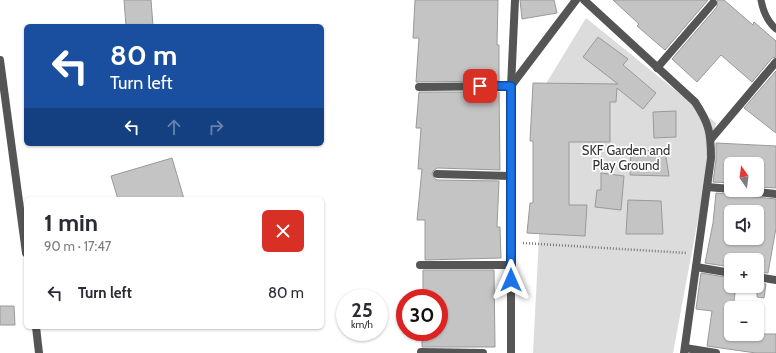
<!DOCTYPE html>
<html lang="en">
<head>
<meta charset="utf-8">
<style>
  body { margin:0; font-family:Cabin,sans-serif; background:#f2f2f3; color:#2b2b33; height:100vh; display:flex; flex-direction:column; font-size:15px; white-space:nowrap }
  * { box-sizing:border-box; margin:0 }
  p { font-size:13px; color:#7c7c81 }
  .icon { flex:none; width:22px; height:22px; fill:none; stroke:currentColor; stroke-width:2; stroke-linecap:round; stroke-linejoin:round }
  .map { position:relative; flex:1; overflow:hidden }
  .drawer { position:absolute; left:24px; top:197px; width:300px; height:132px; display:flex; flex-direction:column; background:#fff; border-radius:6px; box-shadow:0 1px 3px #0004 }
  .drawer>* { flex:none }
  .guide { position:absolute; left:24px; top:24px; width:300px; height:122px; border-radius:6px; box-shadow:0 1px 3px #0004; background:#1a4fa0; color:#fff; overflow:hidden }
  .needle { width:26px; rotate:346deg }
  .controls { position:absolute; left:724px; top:157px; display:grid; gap:8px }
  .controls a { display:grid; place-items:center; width:40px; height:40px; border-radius:6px; background:#fff; box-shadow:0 1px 3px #0004; font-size:20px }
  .speed { position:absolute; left:336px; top:289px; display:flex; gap:8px; font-size:20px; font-weight:700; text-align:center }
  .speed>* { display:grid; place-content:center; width:52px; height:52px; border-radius:50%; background:#fff; box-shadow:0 1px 3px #0004; line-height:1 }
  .speed small { font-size:10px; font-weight:400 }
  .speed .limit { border:6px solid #d22; background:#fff; color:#111 }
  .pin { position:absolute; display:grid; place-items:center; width:34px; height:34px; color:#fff; margin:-17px; border-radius:8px; box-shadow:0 2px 6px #0006 }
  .me { position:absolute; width:44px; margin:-22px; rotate:0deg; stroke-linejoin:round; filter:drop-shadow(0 0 3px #0008) }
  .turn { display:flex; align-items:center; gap:14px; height:84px; padding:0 20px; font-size:18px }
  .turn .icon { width:52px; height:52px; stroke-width:2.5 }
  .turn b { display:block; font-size:28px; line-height:34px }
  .lanes { display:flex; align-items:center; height:38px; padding:0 20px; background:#0003; justify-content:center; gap:20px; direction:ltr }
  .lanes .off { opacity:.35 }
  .round { display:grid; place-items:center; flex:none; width:42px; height:42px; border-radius:6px; background:#f2f2f3 }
  .head { display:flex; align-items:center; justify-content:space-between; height:68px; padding:0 20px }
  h1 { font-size:24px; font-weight:800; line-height:30px }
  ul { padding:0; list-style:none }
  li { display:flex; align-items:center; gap:12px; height:56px; padding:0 20px }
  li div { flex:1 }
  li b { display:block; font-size:15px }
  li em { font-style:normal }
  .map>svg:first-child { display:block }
  .green { fill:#dcdcdc }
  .building { fill:#c4c4c4; stroke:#999; fill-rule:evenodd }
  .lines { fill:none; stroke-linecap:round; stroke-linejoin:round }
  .path { stroke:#777; stroke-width:2.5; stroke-dasharray:1 2; stroke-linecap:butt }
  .service { stroke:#555; stroke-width:7 }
  .minor { stroke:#555; stroke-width:8 }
  .tertiary { stroke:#555; stroke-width:8 }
  .route-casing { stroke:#114b97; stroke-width:10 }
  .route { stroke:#1a73e8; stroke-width:7 }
  .labels { text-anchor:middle; stroke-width:3.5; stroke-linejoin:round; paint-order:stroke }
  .park-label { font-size:13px; fill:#333; stroke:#fff }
</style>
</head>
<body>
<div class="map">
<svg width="776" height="353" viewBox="0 0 776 353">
  <rect width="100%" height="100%" fill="#fff"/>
  <path class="green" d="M 586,18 L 716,123 L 673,353 L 533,353 L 547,82 Z"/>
  <g class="building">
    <path d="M 124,0 L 151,0 L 153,26 L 126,26 Z"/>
    <path d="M 415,0 L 498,0 L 497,45 L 499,45 L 499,81 L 416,82 L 419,38 L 413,38 Z"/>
    <path d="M 520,0 L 554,0 L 557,13 L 522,19 Z"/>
    <path d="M 613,0 L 708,0 L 665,50 L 637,26 L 639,24 Z"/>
    <path d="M 717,0 L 724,0 L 753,25 L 754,22 L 776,41 L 776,57 L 772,58 L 752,82 L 721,55 L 697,82 L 672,59 L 717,7 Z"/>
    <path d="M 598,37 L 628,59 L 623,65 L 656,93 L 643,109 L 617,88 L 616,102 L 610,102 L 610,142 L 569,142 L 569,205 L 587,205 L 585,236 L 527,233 L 530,203 L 533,203 L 533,141 L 530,141 L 533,83 L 618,84 L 583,57 Z"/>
    <path d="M 776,71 L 776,133 L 744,108 Z"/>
    <path d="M 419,92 L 499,92 L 500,170 L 437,168 L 433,171 L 432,174 L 434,178 L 437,180 L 499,181 L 497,227 L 500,227 L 501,258 L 425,260 L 425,220 L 417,220 L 422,169 L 418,169 L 421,128 L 416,128 Z"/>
    <path d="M 676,111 L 676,137 L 654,138 L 653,112 Z"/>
    <path d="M 716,143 L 776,146 L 776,188 L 757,187 L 757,164 L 731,164 L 731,183 L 713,182 L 716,159 Z"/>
    <path d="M 631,150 L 665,151 L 669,176 L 630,175 Z"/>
    <path d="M 172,158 L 184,199 L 118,199 L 111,176 Z"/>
    <path d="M 601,173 L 624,176 L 621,210 L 595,207 L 597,190 L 601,190 Z"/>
    <path d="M 716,193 L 776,199 L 776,228 L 768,273 L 757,272 L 757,260 L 731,260 L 731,267 L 705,263 L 713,223 ZM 731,212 L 757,212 L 757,238 L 731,238 Z"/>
    <path d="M 628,200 L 661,201 L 663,234 L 626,234 Z"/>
    <path d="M 423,270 L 494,270 L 495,347 L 422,347 L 422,332 L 439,332 L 439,298 L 423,298 Z"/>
    <path d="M 701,273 L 731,278 L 731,286 L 736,286 L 733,308 L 731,308 L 731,334 L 776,334 L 776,353 L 756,353 L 707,346 L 712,311 L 696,309 Z"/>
    <path d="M 757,283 L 766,284 L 764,298 L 757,297 Z"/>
    <path d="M 0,306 L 14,306 L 15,325 L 0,325 Z"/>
  </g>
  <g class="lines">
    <path class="path" d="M 523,243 L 687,253"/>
    <path class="service" d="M 761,0 C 763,11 767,21 776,29"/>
    <g class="minor">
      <path d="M 584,0 L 695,102 C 709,123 711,133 711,158 L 684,353"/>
      <path d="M 657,68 L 713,3"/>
      <path d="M 419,87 L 511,86 L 576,0"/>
      <path d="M 711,139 L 776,62"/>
      <path d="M 437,174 L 512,176"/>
      <path d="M 707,187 L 731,189"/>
      <path d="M 737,190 L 776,194"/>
      <path d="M 420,265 L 511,265"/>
      <path d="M 696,267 L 731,273"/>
      <path d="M 757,277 L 776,280"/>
      <path d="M 685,348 L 716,353"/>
      <path d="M 421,352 L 483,353"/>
      <path d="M 511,353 L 511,86 L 515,0"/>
    </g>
    <g class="tertiary">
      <path d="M 0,60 L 26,253"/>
      <path d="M 36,327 L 39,353"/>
    </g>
  </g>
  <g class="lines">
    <g class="route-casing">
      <path id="route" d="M 480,86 L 511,86 L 511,280"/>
    </g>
    <use href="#route" class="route"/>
  </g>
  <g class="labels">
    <g class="park-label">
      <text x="626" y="155">SKF Garden and<tspan x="626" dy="15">Play Ground</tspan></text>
    </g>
  </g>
</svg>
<div class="controls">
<a><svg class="needle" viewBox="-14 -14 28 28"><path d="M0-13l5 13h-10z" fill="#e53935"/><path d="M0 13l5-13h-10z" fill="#7c7c81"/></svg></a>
<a><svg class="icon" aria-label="sound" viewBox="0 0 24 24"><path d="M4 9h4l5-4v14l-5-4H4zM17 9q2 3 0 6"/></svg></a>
<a>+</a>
<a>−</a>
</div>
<div class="speed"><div>25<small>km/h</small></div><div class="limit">30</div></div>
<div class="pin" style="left:480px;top:86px;background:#d93025"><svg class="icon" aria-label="arrive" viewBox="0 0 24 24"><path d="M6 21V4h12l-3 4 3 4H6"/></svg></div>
<svg class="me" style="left:511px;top:280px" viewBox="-20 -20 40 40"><path d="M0-17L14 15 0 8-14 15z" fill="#1a73e8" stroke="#fff" stroke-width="4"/></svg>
<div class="guide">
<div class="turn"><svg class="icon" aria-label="left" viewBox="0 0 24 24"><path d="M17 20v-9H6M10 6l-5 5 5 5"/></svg><div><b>80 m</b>Turn left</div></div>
<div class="lanes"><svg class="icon" aria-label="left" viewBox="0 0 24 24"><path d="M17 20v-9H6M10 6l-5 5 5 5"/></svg><svg class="icon off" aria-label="ahead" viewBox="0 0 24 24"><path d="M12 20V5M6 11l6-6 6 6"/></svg><svg class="icon off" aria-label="right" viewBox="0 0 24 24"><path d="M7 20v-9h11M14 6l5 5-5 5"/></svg></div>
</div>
<section class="drawer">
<div class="head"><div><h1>1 min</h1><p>90 m · 17:47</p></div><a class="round" style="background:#d93025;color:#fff"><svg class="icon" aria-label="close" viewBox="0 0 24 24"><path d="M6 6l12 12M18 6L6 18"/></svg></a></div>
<ul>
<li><svg class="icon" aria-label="left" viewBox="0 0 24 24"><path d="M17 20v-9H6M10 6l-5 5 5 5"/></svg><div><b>Turn left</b></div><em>80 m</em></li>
</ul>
</section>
</div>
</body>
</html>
